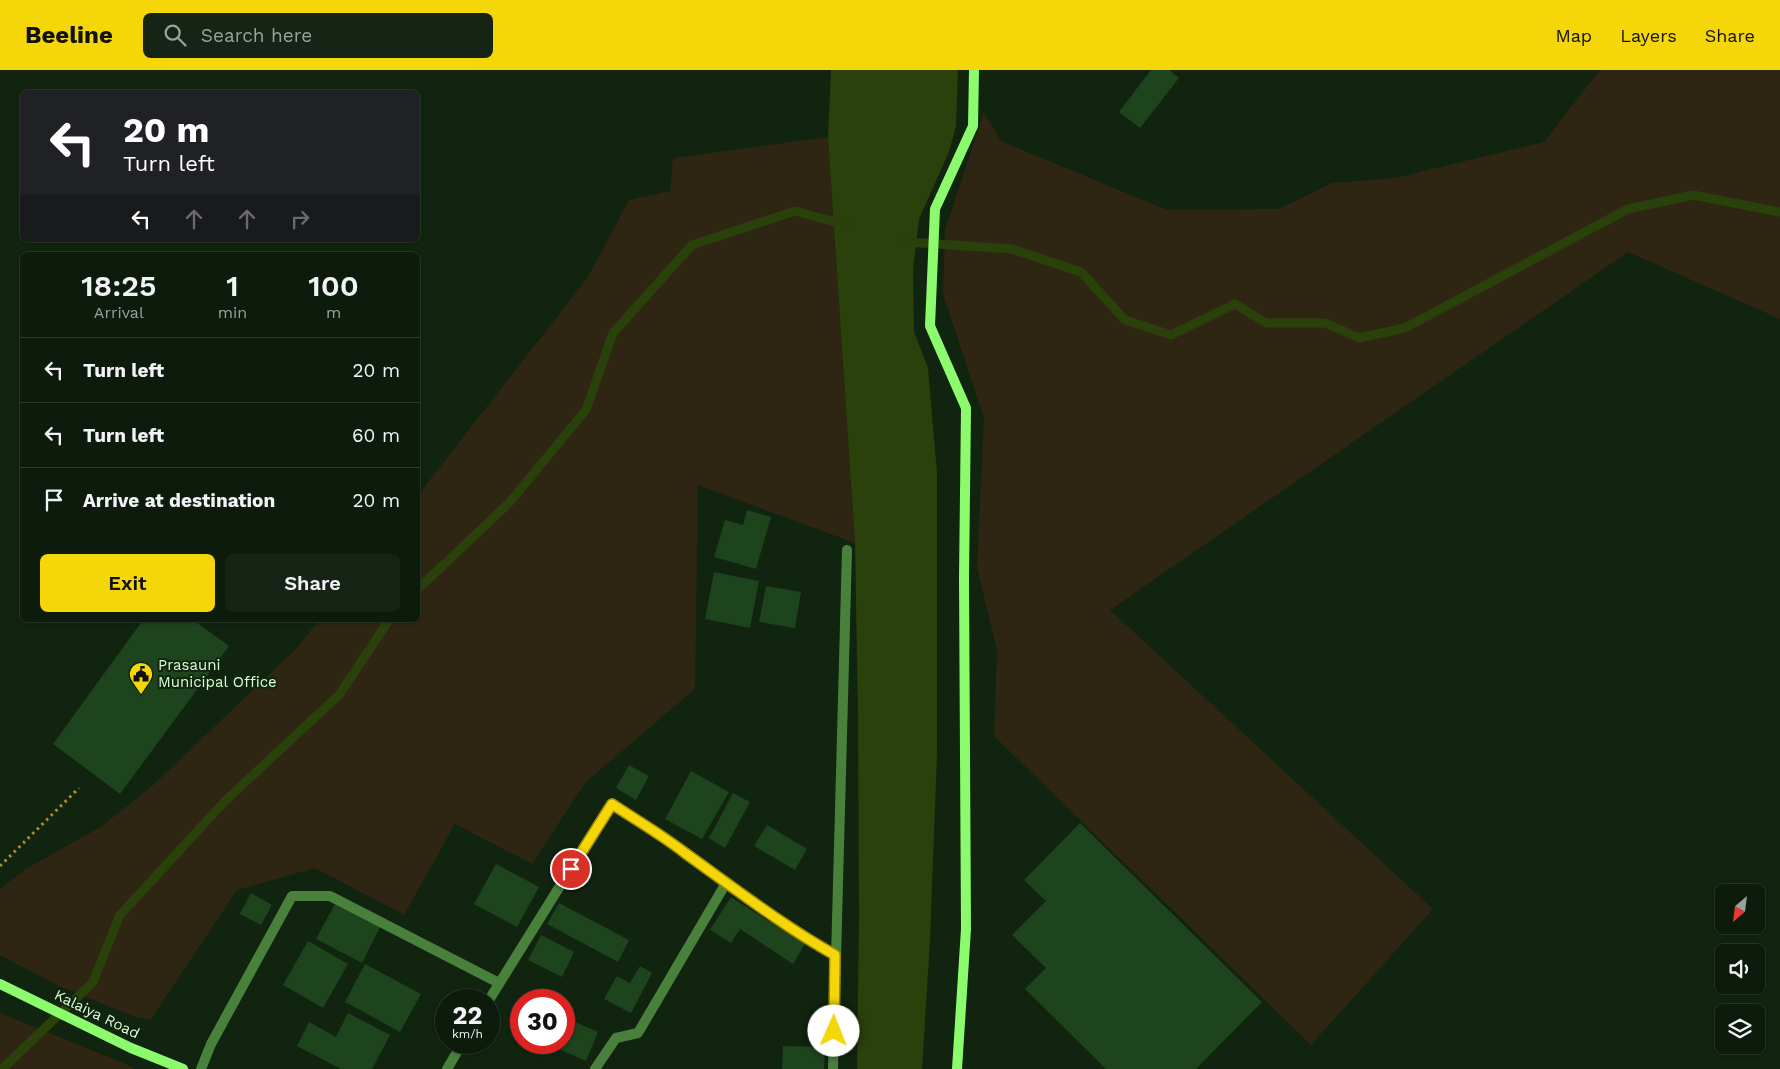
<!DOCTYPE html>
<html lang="en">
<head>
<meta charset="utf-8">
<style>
  body { margin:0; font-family:"Work Sans",sans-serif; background:#152414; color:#f1f3f6; height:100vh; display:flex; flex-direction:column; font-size:19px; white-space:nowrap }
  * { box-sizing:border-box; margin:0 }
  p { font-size:16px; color:#9aa19d }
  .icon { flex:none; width:28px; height:28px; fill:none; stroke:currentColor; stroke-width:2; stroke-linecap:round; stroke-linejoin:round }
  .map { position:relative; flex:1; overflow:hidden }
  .panel { position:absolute; left:20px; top:182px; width:400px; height:370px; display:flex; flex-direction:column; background:#0c1b0b; border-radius:8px; box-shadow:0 1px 4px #0004,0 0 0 1px #2c392c }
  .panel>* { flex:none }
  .guide { position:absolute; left:20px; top:20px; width:400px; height:152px; border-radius:8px; box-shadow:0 1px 4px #0004,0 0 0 1px #2c392c; background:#202124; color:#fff; overflow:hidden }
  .needle { width:32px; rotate:208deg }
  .buttons { position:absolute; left:1715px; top:814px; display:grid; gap:10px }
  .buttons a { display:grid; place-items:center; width:50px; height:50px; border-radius:8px; background:#0c1b0b; box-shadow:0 1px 4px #0004,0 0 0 1px #2c392c; font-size:25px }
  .speed { position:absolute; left:435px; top:919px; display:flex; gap:10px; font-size:25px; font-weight:700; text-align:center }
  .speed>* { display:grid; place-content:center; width:65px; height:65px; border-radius:50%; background:#0c1b0b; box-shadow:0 1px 4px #0004,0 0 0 1px #2c392c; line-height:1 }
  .speed small { font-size:12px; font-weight:400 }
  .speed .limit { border:8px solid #d22; background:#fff; color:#111 }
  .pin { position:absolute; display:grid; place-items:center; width:42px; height:42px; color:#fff; margin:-21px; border:2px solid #fff; border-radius:50%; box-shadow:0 1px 5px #0007 }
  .me { position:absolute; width:55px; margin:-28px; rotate:1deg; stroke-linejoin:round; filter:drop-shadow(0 0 4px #0008) }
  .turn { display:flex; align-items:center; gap:18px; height:105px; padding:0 20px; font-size:22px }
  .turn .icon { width:65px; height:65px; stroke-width:2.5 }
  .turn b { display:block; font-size:35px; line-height:42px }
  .lanes { display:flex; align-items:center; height:48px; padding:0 20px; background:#0003; justify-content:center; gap:25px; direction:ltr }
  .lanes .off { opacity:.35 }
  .eta { display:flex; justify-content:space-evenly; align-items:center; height:85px; text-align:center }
  .eta b { font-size:30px; font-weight:600; line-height:35px }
  .primary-button { display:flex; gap:10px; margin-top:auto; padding:10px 20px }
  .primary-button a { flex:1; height:58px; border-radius:8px; background:#f5d608; color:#111; font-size:20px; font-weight:600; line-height:58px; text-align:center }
  .primary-button a+a { background:#152414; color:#f1f3f6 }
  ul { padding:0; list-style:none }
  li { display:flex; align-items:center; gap:15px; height:65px; padding:0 20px; border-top:1px solid #2c392c }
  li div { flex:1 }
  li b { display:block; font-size:19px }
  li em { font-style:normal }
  header { display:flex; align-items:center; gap:30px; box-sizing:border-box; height:70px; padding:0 25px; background:#f5d608; color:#111 }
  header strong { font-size:24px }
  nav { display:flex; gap:28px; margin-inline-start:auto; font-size:18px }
  .search { width:350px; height:45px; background:#152414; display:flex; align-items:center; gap:12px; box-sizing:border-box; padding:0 18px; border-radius:8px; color:#9aa19d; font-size:19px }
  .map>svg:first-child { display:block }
  .green { fill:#2e2612 }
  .water { fill:#2b410b }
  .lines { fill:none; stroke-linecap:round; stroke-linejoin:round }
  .stream { stroke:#2b410b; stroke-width:9 }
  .building { fill:#1d441c }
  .path { stroke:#b28d33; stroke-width:3; stroke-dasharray:2.5 4; stroke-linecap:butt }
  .street { stroke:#49813c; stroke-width:10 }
  .secondary { stroke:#8bfb6d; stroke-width:10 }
  .route-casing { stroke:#9f8b05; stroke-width:12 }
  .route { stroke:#f5d608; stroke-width:9 }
  .labels { text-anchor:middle; stroke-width:4; stroke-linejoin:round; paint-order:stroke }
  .poi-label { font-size:15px; fill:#d8fed3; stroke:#10240f; text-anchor:start }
  .street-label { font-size:15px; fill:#d8fed3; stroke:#10240f }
</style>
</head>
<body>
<header>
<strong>Beeline</strong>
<div class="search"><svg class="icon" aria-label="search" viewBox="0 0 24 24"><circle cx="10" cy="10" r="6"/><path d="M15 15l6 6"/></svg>Search here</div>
<nav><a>Map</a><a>Layers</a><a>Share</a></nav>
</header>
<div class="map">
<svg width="1780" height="999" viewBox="0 0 1780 999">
  <rect width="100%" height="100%" fill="#10240f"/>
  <g class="green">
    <path d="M 1600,0 L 1780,0 L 1780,249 L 1628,182 L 1110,540 L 1433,839 L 1311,975 L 994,666 L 997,580 L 977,498 L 984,348 L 943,224 L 945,160 L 984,42 L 1001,71 L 1167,140 L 1279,139 L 1332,113 L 1395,108 L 1544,72 Z"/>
    <path d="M 828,67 L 855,473 L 698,415 L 695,619 L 585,713 L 532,794 L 455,754 L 404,845 L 315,798 L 237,820 L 151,949 L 135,947 L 57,915 L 0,885 L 0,819 L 24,800 L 102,756 L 151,717 L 298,577 L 319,550 L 418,550 L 418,425 L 588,207 L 629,130 L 670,121 L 673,88 Z"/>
    <path d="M 0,943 L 123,993 L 135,999 L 0,999 Z"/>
  </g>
  <path class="water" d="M 831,0 L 958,0 L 956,56 L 949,82 L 919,149 L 913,199 L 914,262 L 928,298 L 937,403 L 937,684 L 930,871 L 922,999 L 857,999 L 859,849 L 858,645 L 855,473 L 828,67 Z"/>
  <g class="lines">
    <g class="stream">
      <path d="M 906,172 L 1012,179 L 1081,202 L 1125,250 L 1171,265 L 1235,234 L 1266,253 L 1326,253 L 1359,268 L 1405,258 L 1628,139 L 1693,125 L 1780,142"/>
      <path d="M 418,519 L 509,433 L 586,340 L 613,263 L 692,175 L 795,141 L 845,155"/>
      <path d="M 2,999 L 93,912 L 120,845 L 226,730 L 339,625 L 389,550"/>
    </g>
  </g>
  <g class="building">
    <path d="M 1151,0 L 1169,0 L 1179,8 L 1140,58 L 1119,42 Z"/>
    <path d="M 747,440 L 771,447 L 756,499 L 714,487 L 725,450 L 743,455 Z"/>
    <path d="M 714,502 L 759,511 L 750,558 L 705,549 Z"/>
    <path d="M 766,516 L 801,522 L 795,558 L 759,552 Z"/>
    <path d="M 143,550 L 193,550 L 229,576 L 120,724 L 53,674 Z"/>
    <path d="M 629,695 L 649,706 L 636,730 L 616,718 Z"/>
    <path d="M 691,701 L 729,722 L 702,769 L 665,749 Z"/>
    <path d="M 733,723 L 750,732 L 725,778 L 709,768 Z"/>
    <path d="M 1080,753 L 1262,932 L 1196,999 L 1106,999 L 1025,919 L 1046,898 L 1012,865 L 1046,831 L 1024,810 Z"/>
    <path d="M 767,755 L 807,779 L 795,800 L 754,776 Z"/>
    <path d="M 496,794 L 539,817 L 517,857 L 474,834 Z"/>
    <path d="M 251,823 L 272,835 L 261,855 L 240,844 Z"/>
    <path d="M 731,827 L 805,874 L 793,894 L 740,859 L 731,873 L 710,860 Z"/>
    <path d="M 559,833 L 629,870 L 618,892 L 547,854 Z"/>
    <path d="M 335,834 L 380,857 L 362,893 L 316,869 Z"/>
    <path d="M 541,865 L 574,882 L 562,907 L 528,890 Z"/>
    <path d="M 308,871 L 348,894 L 323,938 L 283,915 Z"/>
    <path d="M 365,894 L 421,924 L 400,962 L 345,932 Z"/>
    <path d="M 640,896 L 652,903 L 631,943 L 604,929 L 617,906 L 630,913 Z"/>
    <path d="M 348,943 L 390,965 L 372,999 L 341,999 L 297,976 L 309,952 L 336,967 Z"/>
    <path d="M 564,947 L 598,962 L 586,991 L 543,972 L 564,972 Z"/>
    <path d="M 783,976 L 825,977 L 824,999 L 782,999 Z"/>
  </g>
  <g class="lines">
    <path class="path" d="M 0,796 L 79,718"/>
    <g class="street">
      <path d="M 726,813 L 804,867 L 835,885"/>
      <path d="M 489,930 L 611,734 L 684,781 L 726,813 L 638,963 L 616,968 L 595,999"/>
      <path d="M 201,999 L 211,974 L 292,826 L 330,826 L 499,913"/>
      <path d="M 447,999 L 463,972"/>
      <path d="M 833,999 L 847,480"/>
    </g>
    <g class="secondary">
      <path d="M 0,914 L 131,978 L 183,999"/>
      <path d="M 957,999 L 966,859 L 964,508 L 966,338 L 930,256 L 935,139 L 973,56 L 974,0"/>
    </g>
  </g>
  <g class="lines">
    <g class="route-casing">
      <path id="route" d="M 571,799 L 612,734 C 636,750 662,765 685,783 C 734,818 782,855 835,885 L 834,961"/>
    </g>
    <use href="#route" class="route"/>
  </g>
  <defs>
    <g id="civic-pin" transform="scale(1.25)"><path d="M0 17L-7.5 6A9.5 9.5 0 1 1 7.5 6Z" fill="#f5d608" stroke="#10240f"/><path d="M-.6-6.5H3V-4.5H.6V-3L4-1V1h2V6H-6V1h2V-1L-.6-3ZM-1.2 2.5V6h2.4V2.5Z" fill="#111"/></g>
  </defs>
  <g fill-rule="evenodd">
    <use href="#civic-pin" x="141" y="604"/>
  </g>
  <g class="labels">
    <g class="poi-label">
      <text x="158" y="600">Prasauni<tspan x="158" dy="17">Municipal Office</tspan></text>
    </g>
    <g class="street-label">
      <text transform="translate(97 944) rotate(26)" y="5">Kalaiya Road</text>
    </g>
  </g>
</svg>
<div class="buttons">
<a><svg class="needle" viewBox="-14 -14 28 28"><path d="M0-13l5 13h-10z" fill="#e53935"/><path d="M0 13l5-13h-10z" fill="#9aa19d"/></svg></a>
<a><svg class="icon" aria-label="sound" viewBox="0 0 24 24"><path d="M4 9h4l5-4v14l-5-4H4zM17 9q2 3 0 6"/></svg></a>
<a><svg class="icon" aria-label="layers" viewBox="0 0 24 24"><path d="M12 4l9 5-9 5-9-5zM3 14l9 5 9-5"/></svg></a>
</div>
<div class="speed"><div>22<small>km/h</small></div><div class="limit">30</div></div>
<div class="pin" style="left:571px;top:799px;background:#d93025"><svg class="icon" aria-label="arrive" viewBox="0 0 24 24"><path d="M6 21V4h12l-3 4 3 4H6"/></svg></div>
<svg class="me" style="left:834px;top:961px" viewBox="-20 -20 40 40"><circle r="19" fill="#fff"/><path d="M0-13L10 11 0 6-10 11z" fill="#f5d608"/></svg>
<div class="guide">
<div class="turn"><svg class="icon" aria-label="left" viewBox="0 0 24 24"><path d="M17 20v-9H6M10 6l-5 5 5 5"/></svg><div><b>20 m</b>Turn left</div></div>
<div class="lanes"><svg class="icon" aria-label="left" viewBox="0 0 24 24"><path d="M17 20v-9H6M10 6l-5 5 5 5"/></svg><svg class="icon off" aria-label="ahead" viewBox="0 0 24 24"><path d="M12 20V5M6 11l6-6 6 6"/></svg><svg class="icon off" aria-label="ahead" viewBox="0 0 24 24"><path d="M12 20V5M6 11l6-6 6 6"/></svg><svg class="icon off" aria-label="right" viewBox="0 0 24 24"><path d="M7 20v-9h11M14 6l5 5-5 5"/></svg></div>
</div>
<section class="panel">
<div class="eta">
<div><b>18:25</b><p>Arrival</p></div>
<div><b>1</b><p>min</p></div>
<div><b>100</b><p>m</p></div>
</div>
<ul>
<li><svg class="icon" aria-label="left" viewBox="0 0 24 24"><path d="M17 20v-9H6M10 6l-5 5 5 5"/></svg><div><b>Turn left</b></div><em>20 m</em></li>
<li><svg class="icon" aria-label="left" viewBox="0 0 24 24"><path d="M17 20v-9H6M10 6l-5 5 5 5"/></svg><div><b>Turn left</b></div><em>60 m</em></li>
<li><svg class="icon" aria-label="arrive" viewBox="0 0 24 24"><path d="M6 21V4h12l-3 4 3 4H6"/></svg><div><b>Arrive at destination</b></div><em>20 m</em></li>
</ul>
<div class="primary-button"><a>Exit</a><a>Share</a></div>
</section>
</div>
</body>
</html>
